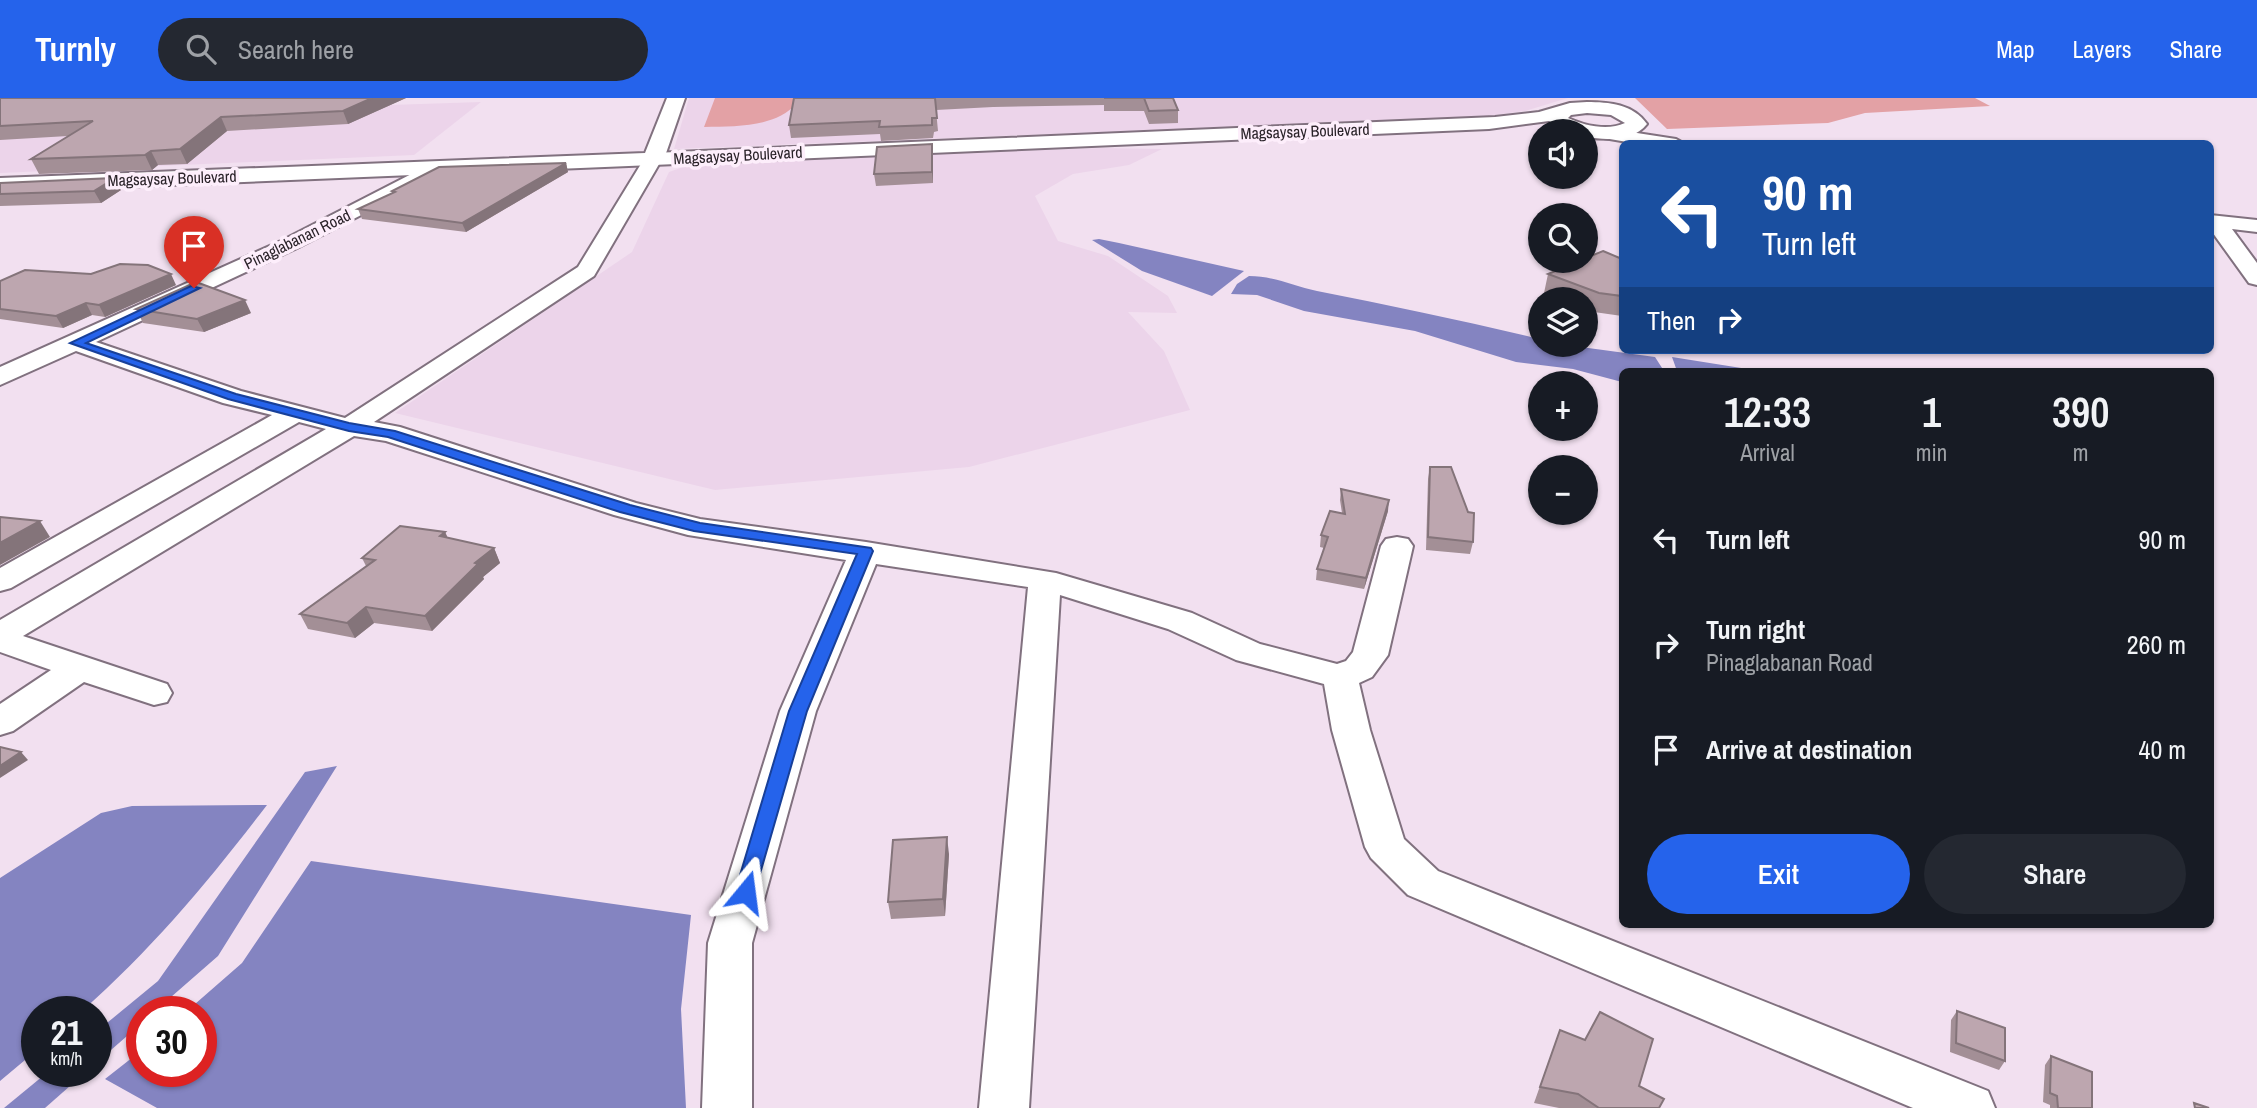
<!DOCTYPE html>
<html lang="en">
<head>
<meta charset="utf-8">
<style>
  body { margin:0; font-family:"Archivo Narrow",sans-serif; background:#242831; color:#f1f3f6; height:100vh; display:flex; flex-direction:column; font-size:26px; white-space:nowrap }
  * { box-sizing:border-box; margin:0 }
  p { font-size:23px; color:#9ea1a6 }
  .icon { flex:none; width:38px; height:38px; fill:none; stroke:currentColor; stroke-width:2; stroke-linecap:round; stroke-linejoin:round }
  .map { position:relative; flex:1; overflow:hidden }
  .details { position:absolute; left:1619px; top:270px; width:595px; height:560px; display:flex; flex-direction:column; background:#171b24; border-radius:10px; box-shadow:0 2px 5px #0004 }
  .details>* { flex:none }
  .guide { position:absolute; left:1619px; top:42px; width:595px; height:214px; border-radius:10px; box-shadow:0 2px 5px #0004; background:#1a4fa0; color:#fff; overflow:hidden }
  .tools { position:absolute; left:1528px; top:21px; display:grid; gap:14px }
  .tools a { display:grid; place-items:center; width:70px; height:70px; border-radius:50%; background:#171b24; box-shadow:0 2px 5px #0004; font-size:35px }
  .speed { position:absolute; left:21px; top:898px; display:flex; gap:14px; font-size:35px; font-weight:700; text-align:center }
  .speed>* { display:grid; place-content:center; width:91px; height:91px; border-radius:50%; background:#171b24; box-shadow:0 2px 5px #0004; line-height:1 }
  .speed small { font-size:18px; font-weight:400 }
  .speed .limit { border:10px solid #d22; background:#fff; color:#111 }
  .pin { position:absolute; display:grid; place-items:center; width:60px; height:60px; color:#fff; margin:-72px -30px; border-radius:50% 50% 50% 0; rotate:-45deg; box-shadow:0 0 7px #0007 }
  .pin .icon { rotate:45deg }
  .me { position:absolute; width:77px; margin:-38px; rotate:16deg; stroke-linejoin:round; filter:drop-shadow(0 0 5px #0008) }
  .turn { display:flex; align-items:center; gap:24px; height:147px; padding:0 28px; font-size:32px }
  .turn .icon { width:91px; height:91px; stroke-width:2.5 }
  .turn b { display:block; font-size:49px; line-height:60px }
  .then { display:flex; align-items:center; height:66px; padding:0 28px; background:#0003; gap:14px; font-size:26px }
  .eta { display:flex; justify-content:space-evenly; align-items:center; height:119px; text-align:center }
  .eta b { font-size:42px; font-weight:600; line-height:49px }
  .primary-button { display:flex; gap:14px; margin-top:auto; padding:14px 28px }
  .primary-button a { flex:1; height:80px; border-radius:42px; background:#2563eb; color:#fff; font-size:28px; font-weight:600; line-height:80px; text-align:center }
  .primary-button a+a { background:#242831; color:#f1f3f6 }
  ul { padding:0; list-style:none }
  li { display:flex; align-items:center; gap:21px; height:105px; padding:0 28px }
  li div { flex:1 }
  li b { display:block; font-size:26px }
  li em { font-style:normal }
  header { display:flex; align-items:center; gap:42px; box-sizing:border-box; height:98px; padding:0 35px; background:#2563eb; color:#fff }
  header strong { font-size:33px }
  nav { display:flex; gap:38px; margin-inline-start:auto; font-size:24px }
  .search { width:490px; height:63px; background:#242831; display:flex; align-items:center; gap:18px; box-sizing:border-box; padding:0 24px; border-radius:38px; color:#9ea1a6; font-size:26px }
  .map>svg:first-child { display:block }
  .built { fill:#ecd4ea }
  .green { fill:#e3a1a5 }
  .water { fill:#8484c1 }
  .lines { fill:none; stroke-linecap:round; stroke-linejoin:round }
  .minor-casing { stroke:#81717f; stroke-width:4 }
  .tertiary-casing { stroke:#81717f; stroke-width:4 }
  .secondary-casing { stroke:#81717f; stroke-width:4 }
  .minor { fill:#fff; fill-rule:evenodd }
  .tertiary { fill:#fff; fill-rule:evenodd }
  .secondary { fill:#fff; fill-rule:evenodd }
  .wall { fill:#a38f96 }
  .shaded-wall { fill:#84747a }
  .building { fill:#bda6af; stroke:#84747a; stroke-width:2 }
  .route { fill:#2563eb; stroke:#184099; stroke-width:2 }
  .labels { text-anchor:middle; stroke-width:7; stroke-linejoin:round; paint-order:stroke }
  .far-street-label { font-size:16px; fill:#2a2329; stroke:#fdeefb }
</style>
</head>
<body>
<header>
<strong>Turnly</strong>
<div class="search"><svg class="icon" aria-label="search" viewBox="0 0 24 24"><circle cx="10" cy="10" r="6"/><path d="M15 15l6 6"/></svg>Search here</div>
<nav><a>Map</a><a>Layers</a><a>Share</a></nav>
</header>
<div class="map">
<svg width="2257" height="1010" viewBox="0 0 2257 1010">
  <rect width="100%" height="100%" fill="#f2e0f0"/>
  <g class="built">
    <path d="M 689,0 L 1568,0 L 1525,13 L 1479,19 L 674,51 Z"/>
    <path d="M 481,4 L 414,57 L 0,75 L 0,20 Z"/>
    <path d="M 1102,50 L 1162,51 L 1129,67 L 1073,76 L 1035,98 L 1058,143 L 1108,158 L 1168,198 L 1177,215 L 1128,214 L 1164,253 L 1190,312 L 969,369 L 715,392 L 395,315 L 632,154 L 669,74 L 686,68 L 785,60 Z"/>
  </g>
  <g class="green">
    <path d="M 715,0 L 796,0 L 797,5 C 775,30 736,28 704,29 Z"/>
    <path d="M 1635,0 L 1975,0 L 1990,8 L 1865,15 L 1828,25 L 1667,31 Z"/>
  </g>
  <g class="water">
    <path d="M 1099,141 L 1119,145 L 1244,173 L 1212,198 L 1142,173 L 1092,142 Z"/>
    <path d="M 1249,178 C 1274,178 1293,188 1317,193 C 1392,208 1466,223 1540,241 L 1540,247 L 1566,247 L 1655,259 L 1664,273 L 1622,273 L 1622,284 L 1573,271 L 1516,264 L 1415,233 L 1304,213 L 1257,197 L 1231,196 L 1237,186 Z"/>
    <path d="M 1672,259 L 1760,273 L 1677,273 Z"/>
    <path d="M 337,668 L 218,858 L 155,913 L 142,914 L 142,925 L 96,965 L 96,934 L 158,883 L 305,674 Z"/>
    <path d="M 267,707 C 208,784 154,849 82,913 L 37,914 L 37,952 L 0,983 L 0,780 L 101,715 L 132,708 Z"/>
    <path d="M 311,763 L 691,817 L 681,911 L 686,1010 L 157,1010 L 105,981 L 142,952 L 142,973 L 201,973 L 201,914 L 187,913 L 242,865 Z"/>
    <path d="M 49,973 L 87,973 L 45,1010 L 4,1010 Z"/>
  </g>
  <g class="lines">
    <g class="minor-casing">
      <g id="minor">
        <path d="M 1598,29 L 1676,41 L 1685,46 L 1639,46 L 1592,38 L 1589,34 Z"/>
        <path d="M 653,56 L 662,61 L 594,178 L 374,324 L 400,329 L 636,405 L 700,421 L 866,444 L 1056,475 L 1192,515 L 1260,546 L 1337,566 L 1346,563 L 1353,554 L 1381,448 L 1386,441 L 1397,439 L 1408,441 L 1413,448 L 1388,557 L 1372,579 L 1359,585 L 1370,632 L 1404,741 L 1438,773 L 1988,993 L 1995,1010 L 1913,1010 L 1408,797 L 1371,760 L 1365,749 L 1332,632 L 1324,586 L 1236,562 L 1168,531 L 1060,497 L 1029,1010 L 979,1010 L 1028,489 L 876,466 L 816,613 L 752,845 L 752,1010 L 702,1010 L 708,845 L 780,613 L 846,462 L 688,437 L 614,417 L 386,343 L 354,338 L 23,538 L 167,586 L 172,595 L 167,604 L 154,607 L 84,584 L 13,633 L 0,637 L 0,606 L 51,572 L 0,554 L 0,522 L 326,331 L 299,324 L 11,490 L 0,493 L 0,470 L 272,317 L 223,305 L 76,253 L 0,287 L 0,269 L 283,142 L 425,69 L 439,69 L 441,73 L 439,77 L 297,150 L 96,244 L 241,293 L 345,320 L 578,169 L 644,61 Z"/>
        <path d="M 2210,117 L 2257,122 L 2257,134 L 2232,131 L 2257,165 L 2257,187 L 2249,185 L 2210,131 Z"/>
      </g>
    </g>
    <g class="tertiary-casing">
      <path id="tertiary" d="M 1587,4 C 1609,4 1633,6 1647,26 C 1633,44 1605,42 1586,39 L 1586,33 L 1566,33 L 1549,23 L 1489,31 L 653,67 L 646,65 L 642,61 L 646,57 L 653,55 L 1495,19 L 1539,14 L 1570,5 ZM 1587,15 L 1611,17 L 1625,25 C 1608,33 1585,28 1568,20 L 1571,17 Z"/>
    </g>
    <g class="secondary-casing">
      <path id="secondary" d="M 667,0 L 685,0 L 664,61 L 660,65 L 653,67 L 0,94 L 0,80 L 645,55 Z"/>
    </g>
    <use href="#minor" class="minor"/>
    <use href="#tertiary" class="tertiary"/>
    <use href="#secondary" class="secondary"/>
  </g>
  <g class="wall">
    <path d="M 0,0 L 406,0 L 348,26 L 227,33 L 187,66 L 158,67 L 152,72 L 39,76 L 31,61 L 68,38 L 0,42 Z"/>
    <path d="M 794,0 L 1173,0 L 1178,12 L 1178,25 L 1149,26 L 1144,13 L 1104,13 L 1104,7 L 993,9 L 936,12 L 938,33 L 934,34 L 933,40 L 881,43 L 880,36 L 791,40 L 789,27 Z"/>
    <path d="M 933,58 L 933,85 L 876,88 L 874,76 Z"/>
    <path d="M 566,65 L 568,74 L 466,134 L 362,121 L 358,111 L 392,95 L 392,93 Z"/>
    <path d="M 0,85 L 121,92 L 101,105 L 0,108 Z"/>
    <path d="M 1622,161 L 1622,218 L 1594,214 L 1586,210 L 1586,201 L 1561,201 L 1544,195 L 1548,176 Z"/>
    <path d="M 0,183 L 176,187 L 105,219 L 92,217 L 63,230 L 0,221 Z"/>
    <path d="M 136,211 L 251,215 L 204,234 L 143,225 Z"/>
    <path d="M 1430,369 L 1473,444 L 1470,456 L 1426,452 L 1428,381 Z"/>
    <path d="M 1341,391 L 1388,413 L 1364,491 L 1316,482 L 1317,471 L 1324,450 L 1320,449 L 1321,437 L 1342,415 L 1340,402 Z"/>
    <path d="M 445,434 L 448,440 L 494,450 L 500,465 L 483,479 L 484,481 L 432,533 L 374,525 L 355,540 L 308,531 L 300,516 L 366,468 L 362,460 Z"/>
    <path d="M 949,756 L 945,818 L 891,821 L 888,804 Z"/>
    <path d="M 1957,913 L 2005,963 L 1999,972 L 1950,954 L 1951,922 Z"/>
    <path d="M 1560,932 L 1639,988 L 1659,1010 L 1559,1010 L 1534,1005 Z"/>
    <path d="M 2051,958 L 2092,1010 L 2050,1010 L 2050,1007 L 2043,1004 L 2045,967 Z"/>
  </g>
  <g class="shaded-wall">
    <path d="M 372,0 L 406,0 L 348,26 L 343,13 Z"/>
    <path d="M 221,19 L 227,33 L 187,66 L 180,51 Z"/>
    <path d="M 932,46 L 933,58 L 933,85 L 932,74 Z"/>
    <path d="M 151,53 L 158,67 L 152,72 L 145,57 Z"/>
    <path d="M 566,65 L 568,74 L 466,134 L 462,125 Z"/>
    <path d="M 115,80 L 121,92 L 101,105 L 94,93 Z"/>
    <path d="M 171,176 L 176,187 L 105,219 L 99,207 Z"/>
    <path d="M 245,202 L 251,215 L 204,234 L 197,221 Z"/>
    <path d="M 86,205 L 92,217 L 63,230 L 56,218 Z"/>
    <path d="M 1389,402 L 1388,413 L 1364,491 L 1366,480 Z"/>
    <path d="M 40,423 L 50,439 L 0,467 L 0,445 Z"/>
    <path d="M 445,434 L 451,448 L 440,438 Z"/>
    <path d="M 494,450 L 500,465 L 483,479 L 484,481 L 432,533 L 425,518 L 475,465 Z"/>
    <path d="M 366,509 L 374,525 L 355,540 L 347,525 Z"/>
    <path d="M 21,654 L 28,662 L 0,680 L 0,668 Z"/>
    <path d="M 947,739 L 949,756 L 945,818 L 943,801 Z"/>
  </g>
  <g class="building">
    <path d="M 0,0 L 372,0 L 343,13 L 221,19 L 180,51 L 151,53 L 145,57 L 31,61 L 93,23 L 0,28 Z"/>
    <path d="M 794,0 L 935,0 L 937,20 L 932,20 L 932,27 L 879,29 L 880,23 L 789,27 Z"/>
    <path d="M 1104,0 L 1173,0 L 1178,12 L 1149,13 L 1144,0 Z"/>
    <path d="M 932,46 L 932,74 L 874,76 L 877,49 Z"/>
    <path d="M 566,65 L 462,125 L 358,111 L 395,94 L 392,93 L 439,69 Z"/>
    <path d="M 115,80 L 94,93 L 0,96 L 0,85 Z"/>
    <path d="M 1603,153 L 1622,161 L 1622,198 L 1599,195 L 1548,176 L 1580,163 L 1586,163 L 1586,160 Z"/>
    <path d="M 120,166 L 148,167 L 171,176 L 99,207 L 86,205 L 56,218 L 0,211 L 0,183 L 25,172 L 91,176 Z"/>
    <path d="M 196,184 L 245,202 L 197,221 L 136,211 Z"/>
    <path d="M 1430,369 L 1451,369 L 1468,414 L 1474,415 L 1473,444 L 1428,439 Z"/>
    <path d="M 1341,391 L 1389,402 L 1366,480 L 1317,471 L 1328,439 L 1321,437 L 1330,413 L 1345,416 Z"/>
    <path d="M 0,419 L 40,423 L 0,445 Z"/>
    <path d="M 400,428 L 445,434 L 440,438 L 494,450 L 475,465 L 478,466 L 425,518 L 366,509 L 347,525 L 300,516 L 375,462 L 362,460 Z"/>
    <path d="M 0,649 L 21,654 L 0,668 Z"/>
    <path d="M 947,739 L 943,801 L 888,804 L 893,742 Z"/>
    <path d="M 1957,913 L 2005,930 L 2005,963 L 1956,945 Z"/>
    <path d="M 1600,914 L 1653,941 L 1639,988 L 1664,1001 L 1659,1010 L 1599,1010 L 1578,996 L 1540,989 L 1560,932 L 1585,942 Z"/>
    <path d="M 2051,958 L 2092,974 L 2092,1010 L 2058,1010 L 2057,998 L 2050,995 Z"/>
    <path d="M 2194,1005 L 2209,1010 L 2195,1010 Z"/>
  </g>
  <path class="route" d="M 191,188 L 200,190 L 86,245 L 236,296 L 349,325 L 395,333 L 630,407 L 700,425 L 871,450 L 873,453 L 807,613 L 753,800 L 746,802 L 738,800 L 735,794 L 789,613 L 857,456 L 694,433 L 620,414 L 388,339 L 349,333 L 228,301 L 70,245 Z"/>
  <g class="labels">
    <g class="far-street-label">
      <text transform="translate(1305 33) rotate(-2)" y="6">Magsaysay Boulevard</text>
      <text transform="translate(738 57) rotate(-3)" y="6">Magsaysay Boulevard</text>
      <text transform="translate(172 80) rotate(-2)" y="6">Magsaysay Boulevard</text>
      <text transform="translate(297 141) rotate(-26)" y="6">Pinaglabanan Road</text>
    </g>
  </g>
</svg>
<div class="tools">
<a><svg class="icon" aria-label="sound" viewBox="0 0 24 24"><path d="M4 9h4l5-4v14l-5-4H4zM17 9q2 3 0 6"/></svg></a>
<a><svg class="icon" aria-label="search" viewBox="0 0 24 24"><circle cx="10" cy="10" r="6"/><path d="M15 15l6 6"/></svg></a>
<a><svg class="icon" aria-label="layers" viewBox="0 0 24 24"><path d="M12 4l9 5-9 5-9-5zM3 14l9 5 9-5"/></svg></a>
<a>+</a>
<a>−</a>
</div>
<div class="speed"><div>21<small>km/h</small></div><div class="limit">30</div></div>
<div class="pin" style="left:194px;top:190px;background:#d93025"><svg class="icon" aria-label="arrive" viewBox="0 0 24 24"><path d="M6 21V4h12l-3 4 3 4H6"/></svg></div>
<svg class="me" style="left:746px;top:794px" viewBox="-20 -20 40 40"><path d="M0-17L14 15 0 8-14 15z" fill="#2563eb" stroke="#fff" stroke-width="4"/></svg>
<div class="guide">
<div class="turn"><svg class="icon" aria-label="left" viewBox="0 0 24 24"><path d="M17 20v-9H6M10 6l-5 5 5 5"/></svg><div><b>90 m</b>Turn left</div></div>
<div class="then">Then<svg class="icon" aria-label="right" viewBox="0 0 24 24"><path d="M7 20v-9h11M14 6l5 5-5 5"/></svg></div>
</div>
<section class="details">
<div class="eta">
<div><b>12:33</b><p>Arrival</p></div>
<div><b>1</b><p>min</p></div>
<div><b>390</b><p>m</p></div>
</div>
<ul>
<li><svg class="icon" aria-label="left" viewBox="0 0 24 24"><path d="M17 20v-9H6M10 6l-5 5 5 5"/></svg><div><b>Turn left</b></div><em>90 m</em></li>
<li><svg class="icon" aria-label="right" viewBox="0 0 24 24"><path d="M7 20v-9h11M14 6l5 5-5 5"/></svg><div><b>Turn right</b><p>Pinaglabanan Road</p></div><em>260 m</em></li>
<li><svg class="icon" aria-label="arrive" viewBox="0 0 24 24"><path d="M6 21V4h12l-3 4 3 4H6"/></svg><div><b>Arrive at destination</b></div><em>40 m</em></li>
</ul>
<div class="primary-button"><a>Exit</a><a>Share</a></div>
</section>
</div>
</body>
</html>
